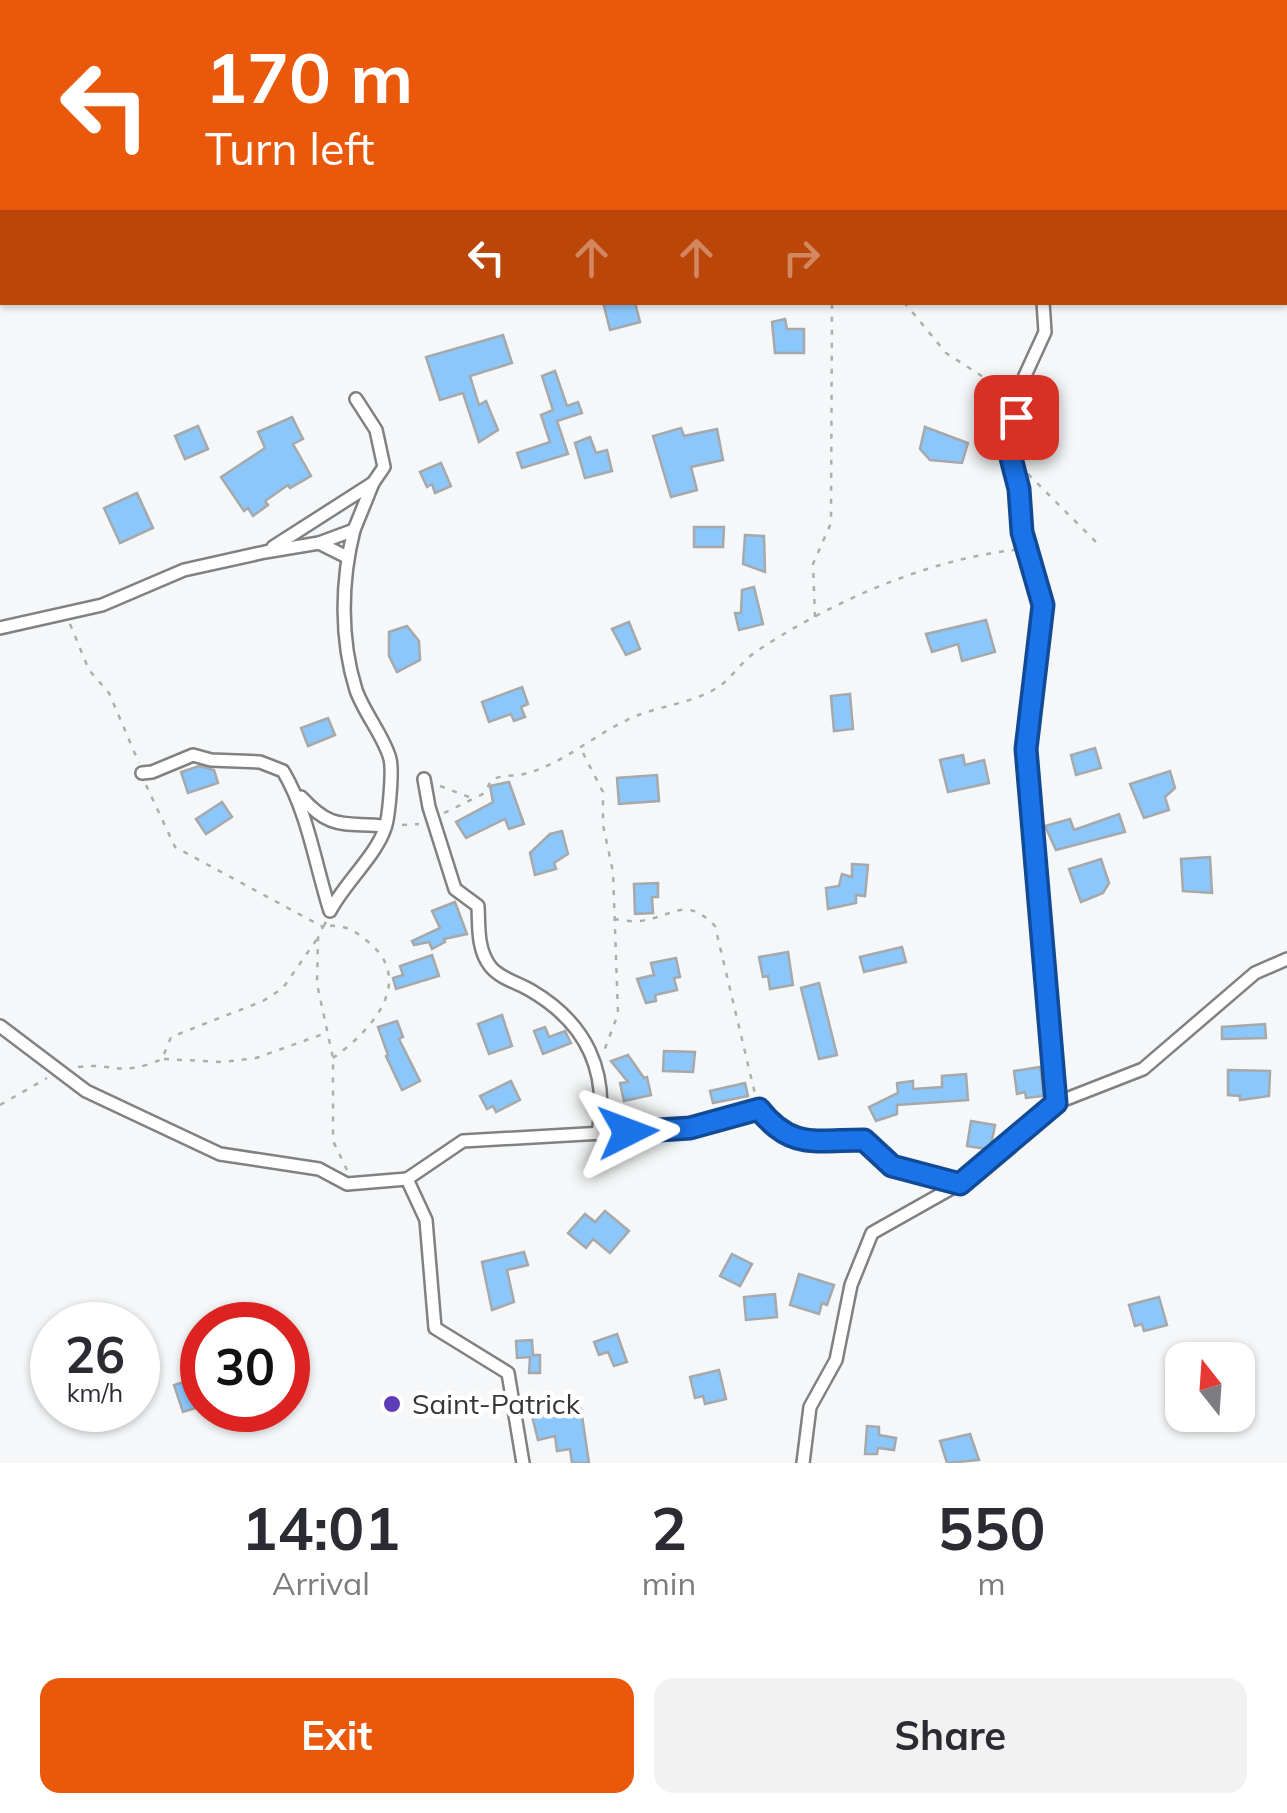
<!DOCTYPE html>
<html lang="en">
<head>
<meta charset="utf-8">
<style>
  body { margin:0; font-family:Mulish,sans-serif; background:#f2f2f3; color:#2b2b33; height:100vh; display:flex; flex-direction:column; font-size:38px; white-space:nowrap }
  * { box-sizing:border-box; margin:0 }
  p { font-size:32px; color:#7c7c81 }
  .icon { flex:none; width:55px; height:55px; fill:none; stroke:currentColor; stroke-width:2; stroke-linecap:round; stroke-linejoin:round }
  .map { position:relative; height:1463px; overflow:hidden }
  .panel { display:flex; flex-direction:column; background:#fff; flex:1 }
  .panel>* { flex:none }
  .top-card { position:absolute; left:0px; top:0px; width:1288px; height:305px; box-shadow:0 2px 8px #0004; background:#ea580c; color:#fff; overflow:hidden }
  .needle { width:65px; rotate:343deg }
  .buttons { position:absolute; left:1165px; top:1342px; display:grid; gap:20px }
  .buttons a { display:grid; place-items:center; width:90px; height:90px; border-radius:20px; background:#fff; box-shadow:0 2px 8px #0004; font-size:50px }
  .speed { position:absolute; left:30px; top:1302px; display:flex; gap:20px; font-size:50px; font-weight:700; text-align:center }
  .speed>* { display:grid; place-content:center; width:130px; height:130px; border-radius:50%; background:#fff; box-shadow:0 2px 8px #0004; line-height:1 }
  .speed small { font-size:25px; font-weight:400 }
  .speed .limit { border:15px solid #d22; background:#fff; color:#111 }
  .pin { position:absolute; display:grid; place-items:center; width:85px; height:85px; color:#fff; margin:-42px; border-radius:20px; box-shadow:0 5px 15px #0006 }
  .me { position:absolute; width:110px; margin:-55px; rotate:87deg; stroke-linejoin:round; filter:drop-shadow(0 0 8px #0008) }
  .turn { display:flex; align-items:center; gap:35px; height:210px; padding:0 40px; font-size:45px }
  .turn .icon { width:130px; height:130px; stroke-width:2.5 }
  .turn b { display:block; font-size:70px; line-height:85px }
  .lanes { display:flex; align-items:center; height:95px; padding:0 40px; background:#0003; justify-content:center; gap:50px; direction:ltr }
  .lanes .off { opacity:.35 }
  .eta { display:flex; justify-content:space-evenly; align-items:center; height:170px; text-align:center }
  .eta b { font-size:60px; font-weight:700; line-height:70px }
  .primary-button { display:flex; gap:20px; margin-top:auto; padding:20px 40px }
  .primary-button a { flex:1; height:115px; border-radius:20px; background:#ea580c; color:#fff; font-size:40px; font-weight:700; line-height:115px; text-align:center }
  .primary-button a+a { background:#f2f2f3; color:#2b2b33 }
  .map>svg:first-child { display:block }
  .building { fill:#8cc7fc; stroke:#a6a8a9; stroke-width:2.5 }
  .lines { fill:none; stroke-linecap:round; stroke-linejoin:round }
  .minor-casing { stroke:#808182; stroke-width:16 }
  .path { stroke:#adafaf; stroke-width:2.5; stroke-dasharray:5 8; stroke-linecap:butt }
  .minor { stroke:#fff; stroke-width:11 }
  .route-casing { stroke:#114b97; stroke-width:25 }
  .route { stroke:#1a73e8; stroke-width:18 }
  .poi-dot { fill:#5b3eb6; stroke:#fff; stroke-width:4 }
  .labels { text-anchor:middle; stroke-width:9; stroke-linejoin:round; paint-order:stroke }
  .poi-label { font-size:28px; fill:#363737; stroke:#fff; text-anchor:start }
</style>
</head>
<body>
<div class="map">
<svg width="1287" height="1463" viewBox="0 0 1287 1463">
  <rect width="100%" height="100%" fill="#f5f7f8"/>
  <g class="building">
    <path d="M 603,302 L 635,302 L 640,322 L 610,330 Z"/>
    <path d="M 785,319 L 787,329 L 804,329 L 804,353 L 775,353 L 772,322 Z"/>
    <path d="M 503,335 L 512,363 L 470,376 L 479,405 L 486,401 L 498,430 L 479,442 L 463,393 L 440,400 L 426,357 Z"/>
    <path d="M 555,371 L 567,406 L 578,402 L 582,413 L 557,421 L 568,454 L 522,468 L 517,453 L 550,442 L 541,415 L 553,410 L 542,376 Z"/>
    <path d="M 292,417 L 303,439 L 293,444 L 311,476 L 290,488 L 288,485 L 265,501 L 268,505 L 253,516 L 248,508 L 244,511 L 221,477 L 265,448 L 258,432 Z"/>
    <path d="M 198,426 L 208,449 L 185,459 L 175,436 Z"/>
    <path d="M 925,427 L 968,443 L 962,463 L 930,460 L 920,449 Z"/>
    <path d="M 681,428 L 684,436 L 717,429 L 723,460 L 691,467 L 697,490 L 671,497 L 653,436 Z"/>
    <path d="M 590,437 L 596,453 L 607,450 L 612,471 L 585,478 L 575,443 Z"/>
    <path d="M 441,463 L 451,486 L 435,493 L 432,484 L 427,487 L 420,472 Z"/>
    <path d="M 137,493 L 153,528 L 120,543 L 104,508 Z"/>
    <path d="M 694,527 L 724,527 L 723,547 L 694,547 Z"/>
    <path d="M 745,535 L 764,536 L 765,572 L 743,564 Z"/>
    <path d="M 754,587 L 763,624 L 739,630 L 735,613 L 741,613 L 742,590 Z"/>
    <path d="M 986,620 L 995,652 L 962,661 L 958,644 L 932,652 L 926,634 Z"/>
    <path d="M 629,622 L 640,649 L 626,655 L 612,629 Z"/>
    <path d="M 407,626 L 419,641 L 420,660 L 397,672 L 389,656 L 389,632 Z"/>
    <path d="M 522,687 L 528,704 L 521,707 L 525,717 L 514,721 L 511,714 L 489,722 L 482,702 Z"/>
    <path d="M 850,694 L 853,729 L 834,731 L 831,696 Z"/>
    <path d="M 328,718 L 335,735 L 308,746 L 301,728 Z"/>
    <path d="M 1095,748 L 1101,768 L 1076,775 L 1071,755 Z"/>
    <path d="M 963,755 L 965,765 L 984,760 L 989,783 L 948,792 L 940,760 Z"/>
    <path d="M 199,766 L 214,770 L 218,783 L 188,793 L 181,772 Z"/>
    <path d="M 1170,771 L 1175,788 L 1165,797 L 1169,810 L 1144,818 L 1130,784 Z"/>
    <path d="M 657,775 L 659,801 L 619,804 L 617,778 Z"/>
    <path d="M 509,782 L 524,824 L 509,829 L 505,819 L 466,838 L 456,822 L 493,802 L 490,786 Z"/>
    <path d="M 222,802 L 232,817 L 206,834 L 196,819 Z"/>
    <path d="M 1119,814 L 1125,832 L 1056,850 L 1045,826 L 1070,819 L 1074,830 Z"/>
    <path d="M 562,831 L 568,854 L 554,863 L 556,869 L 535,875 L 530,853 L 550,834 Z"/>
    <path d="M 1210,857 L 1212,893 L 1183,891 L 1181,859 Z"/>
    <path d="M 1101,859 L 1109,883 L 1103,893 L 1081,902 L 1069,869 Z"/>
    <path d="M 852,864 L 868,865 L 865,896 L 856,895 L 856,903 L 828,909 L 826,888 L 839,886 L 842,874 L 852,877 Z"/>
    <path d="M 658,883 L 658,897 L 652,897 L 653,913 L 635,914 L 634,884 Z"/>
    <path d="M 455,902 L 467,934 L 444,939 L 445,942 L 432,949 L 429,942 L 414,945 L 412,941 L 440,928 L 432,911 Z"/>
    <path d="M 902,947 L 906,962 L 864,972 L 860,957 Z"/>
    <path d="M 788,952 L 793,985 L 770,989 L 768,976 L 763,977 L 759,957 Z"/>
    <path d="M 432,955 L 439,976 L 396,989 L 393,978 L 403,975 L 400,966 Z"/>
    <path d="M 676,958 L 680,977 L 674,978 L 677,990 L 655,995 L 656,1001 L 646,1003 L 637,979 L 654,975 L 651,963 Z"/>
    <path d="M 819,983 L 837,1055 L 819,1059 L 801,988 Z"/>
    <path d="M 502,1015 L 512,1046 L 489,1054 L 478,1024 Z"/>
    <path d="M 397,1021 L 403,1037 L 399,1039 L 420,1081 L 402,1090 L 386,1056 L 388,1055 L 378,1027 Z"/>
    <path d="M 1265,1024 L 1266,1038 L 1222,1039 L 1222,1027 Z"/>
    <path d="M 545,1027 L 549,1037 L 565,1031 L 571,1043 L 543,1054 L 534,1031 Z"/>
    <path d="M 664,1051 L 695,1052 L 693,1072 L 663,1071 Z"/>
    <path d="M 628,1055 L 644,1078 L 647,1077 L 651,1095 L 624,1101 L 620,1083 L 628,1082 L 611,1061 Z"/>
    <path d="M 1040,1067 L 1044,1096 L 1026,1098 L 1025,1092 L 1017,1094 L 1014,1071 Z"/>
    <path d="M 1228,1070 L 1270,1071 L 1269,1096 L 1240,1100 L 1240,1096 L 1228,1095 Z"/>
    <path d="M 966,1074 L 968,1100 L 897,1105 L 897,1114 L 876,1121 L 869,1107 L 898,1093 L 897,1083 L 913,1081 L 913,1089 L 942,1087 L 942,1076 Z"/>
    <path d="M 511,1081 L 520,1100 L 496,1112 L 493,1106 L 487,1109 L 480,1096 Z"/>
    <path d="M 745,1083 L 748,1096 L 713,1103 L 710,1091 Z"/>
    <path d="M 971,1121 L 995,1125 L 991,1145 L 986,1149 L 967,1146 Z"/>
    <path d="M 605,1211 L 629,1231 L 610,1253 L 593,1239 L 586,1248 L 568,1233 L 585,1214 L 595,1222 Z"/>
    <path d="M 524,1252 L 528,1265 L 507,1270 L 514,1302 L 492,1310 L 482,1262 Z"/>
    <path d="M 732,1254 L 752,1264 L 740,1286 L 720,1276 Z"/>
    <path d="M 799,1274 L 834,1285 L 827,1305 L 822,1303 L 819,1314 L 790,1305 Z"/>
    <path d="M 775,1294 L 777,1317 L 746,1320 L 744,1297 Z"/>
    <path d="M 1159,1297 L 1167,1325 L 1144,1331 L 1142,1324 L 1135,1326 L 1129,1305 Z"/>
    <path d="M 617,1334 L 627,1362 L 614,1366 L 608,1352 L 599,1355 L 594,1342 Z"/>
    <path d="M 532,1340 L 533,1355 L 540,1355 L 540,1373 L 529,1373 L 530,1357 L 517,1358 L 516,1341 Z"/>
    <path d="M 719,1370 L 726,1399 L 705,1404 L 703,1396 L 695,1398 L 690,1377 Z"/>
    <path d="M 193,1379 L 202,1406 L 183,1412 L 174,1385 Z"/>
    <path d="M 581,1409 L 589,1463 L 572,1463 L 570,1449 L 557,1451 L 555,1436 L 538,1440 L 532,1416 Z"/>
    <path d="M 867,1426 L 879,1427 L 879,1435 L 896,1438 L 894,1450 L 878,1448 L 877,1454 L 865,1454 Z"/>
    <path d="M 970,1434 L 979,1460 L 947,1463 L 940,1441 Z"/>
  </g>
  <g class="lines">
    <g class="minor-casing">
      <g id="minor">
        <path d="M 118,0 L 123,2"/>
        <path d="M 307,0 L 308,2"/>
        <path d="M 984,0 L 984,2"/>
        <path d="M 1143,2 L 1151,0"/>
        <path d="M 1285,134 L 1287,134"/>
        <path d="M 1285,282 L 1287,284"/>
        <path d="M 1043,302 L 1045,332 L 1023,380 L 1010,454 L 1019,489 L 1022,532 L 1043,605 L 1027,749 L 1056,1103"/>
        <path d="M 319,543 L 354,530 L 373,483"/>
        <path d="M 273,547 L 373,483 L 384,467 L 376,430 L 356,399"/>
        <path d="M 0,628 L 102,605 L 184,570 L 265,552 L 319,543 L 347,557"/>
        <path d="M 142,773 L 152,772 L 193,755 L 211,760 L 260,762 L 283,771 C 308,813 315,864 330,911 C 344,884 377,854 385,828 C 389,817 393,770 390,759 C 385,738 364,713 356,690 C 340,639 341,581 354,530"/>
        <path d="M 424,779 L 429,807 L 455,889 L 478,906 C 479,926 477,949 490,966 C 499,978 518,983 530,990 C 587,1023 609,1072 598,1134"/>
        <path d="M 301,797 C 332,831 343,822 385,826"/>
        <path d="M 0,1026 L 86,1091 L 220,1154 L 319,1169 L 347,1184 L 407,1179"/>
        <path d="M 523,1463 L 508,1373 L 435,1328 L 426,1220 L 407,1179 L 463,1141 L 689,1128 L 759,1109 C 791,1150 816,1140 865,1140 L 892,1166 L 959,1184"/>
        <path d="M 803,1463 L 810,1407 L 836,1360 L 851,1285 L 872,1233 L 959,1184 L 1056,1103 L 1143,1069 L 1255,973 L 1287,959"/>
      </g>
    </g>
    <g class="path">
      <path d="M 638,2 L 639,0"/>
      <path d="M 904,302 L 946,353 L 991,382 L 1004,414"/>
      <path d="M 1028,474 L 1100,546"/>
      <path d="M 815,617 L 813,564 L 831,523 L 832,302"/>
      <path d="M 70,624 L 89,670 L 109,693 L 139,763"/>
      <path d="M 583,753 L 603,792 L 603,825 L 613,872 L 618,1014 L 604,1051"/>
      <path d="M 146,785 L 175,847 L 323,927 L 318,938 L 317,984 L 333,1058 L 333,1141 L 347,1170"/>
      <path d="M 440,786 L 469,797"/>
      <path d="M 444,813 L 485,793 L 491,780 C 503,774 516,777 528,773 C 568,761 597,732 636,716 C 661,706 691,703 715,689 C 730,681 740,663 754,653 C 826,604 928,559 1015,550"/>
      <path d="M 402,825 L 419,824"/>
      <path d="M 614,919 C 622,920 631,922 639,921 C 674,917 685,895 715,926 L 756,1098"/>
      <path d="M 326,922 L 323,927 C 340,923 353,929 366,940 C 418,980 371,1031 333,1058"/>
      <path d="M 164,1059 L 223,1062 L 256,1058 L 326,1033"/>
      <path d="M 78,1067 C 114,1062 119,1078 162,1059 L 171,1037 L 263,1001 L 283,988 L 317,939"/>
      <path d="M 0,1105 L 47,1078"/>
    </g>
    <use href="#minor" class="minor"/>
  </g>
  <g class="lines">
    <g class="route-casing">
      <path id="route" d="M 628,1132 L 690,1128 L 759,1109 C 791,1150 816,1140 864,1140 L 892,1166 L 960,1184 L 1056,1103 L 1026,749 L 1043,605 L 1022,532 L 1019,489 L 1010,454 L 1016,417"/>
    </g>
    <use href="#route" class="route"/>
  </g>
  <circle class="poi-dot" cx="392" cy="1404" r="10"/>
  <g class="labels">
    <g class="poi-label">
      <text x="412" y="1414">Saint-Patrick</text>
    </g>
  </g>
</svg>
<div class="buttons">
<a><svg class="needle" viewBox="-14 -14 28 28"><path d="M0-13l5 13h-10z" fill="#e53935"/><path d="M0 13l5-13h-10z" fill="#7c7c81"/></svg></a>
</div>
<div class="speed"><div>26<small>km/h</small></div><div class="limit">30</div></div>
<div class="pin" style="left:1016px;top:417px;background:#d93025"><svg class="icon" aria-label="arrive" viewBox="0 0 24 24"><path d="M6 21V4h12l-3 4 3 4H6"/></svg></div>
<svg class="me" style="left:628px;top:1132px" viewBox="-20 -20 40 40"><path d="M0-17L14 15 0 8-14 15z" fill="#1a73e8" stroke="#fff" stroke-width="4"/></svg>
<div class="top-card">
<div class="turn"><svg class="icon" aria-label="left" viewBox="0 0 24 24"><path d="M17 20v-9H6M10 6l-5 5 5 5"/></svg><div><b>170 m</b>Turn left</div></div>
<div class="lanes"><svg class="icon" aria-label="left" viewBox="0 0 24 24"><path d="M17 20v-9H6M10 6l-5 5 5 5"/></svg><svg class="icon off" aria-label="ahead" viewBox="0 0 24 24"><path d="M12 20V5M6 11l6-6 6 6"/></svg><svg class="icon off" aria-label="ahead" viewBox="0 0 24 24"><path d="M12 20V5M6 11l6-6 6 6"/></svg><svg class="icon off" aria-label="right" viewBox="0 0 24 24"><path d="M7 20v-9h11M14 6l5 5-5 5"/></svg></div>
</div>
</div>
<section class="panel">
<div class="eta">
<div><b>14:01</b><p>Arrival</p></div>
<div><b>2</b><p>min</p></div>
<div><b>550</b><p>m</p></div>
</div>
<div class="primary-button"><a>Exit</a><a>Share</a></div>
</section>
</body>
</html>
